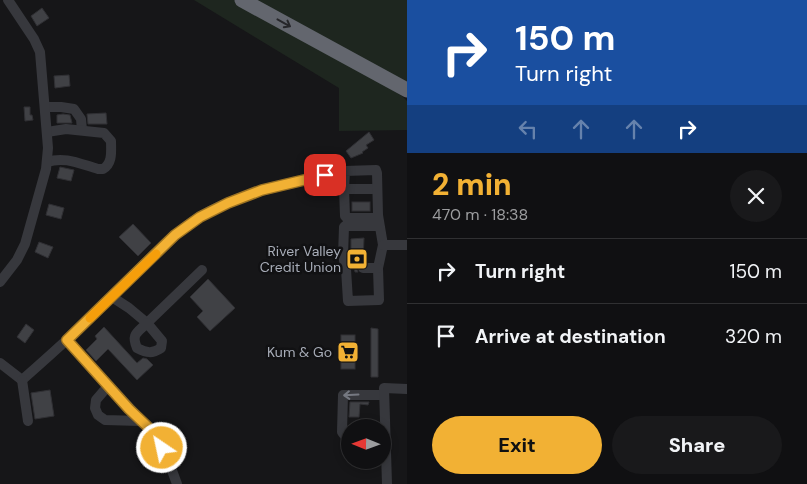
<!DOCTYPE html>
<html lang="en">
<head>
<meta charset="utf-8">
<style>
  body { margin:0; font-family:"DM Sans",sans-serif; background:#19191b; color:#f1f3f6; height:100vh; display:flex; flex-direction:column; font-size:19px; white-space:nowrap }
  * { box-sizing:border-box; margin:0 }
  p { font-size:16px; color:#9c9d9f }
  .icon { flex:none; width:28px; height:28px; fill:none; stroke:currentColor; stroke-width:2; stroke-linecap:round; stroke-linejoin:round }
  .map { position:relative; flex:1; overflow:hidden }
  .sheet { display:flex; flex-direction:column; background:#101012; width:400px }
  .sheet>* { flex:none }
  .hud { background:#1a4fa0; color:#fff; overflow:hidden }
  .needle { width:32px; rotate:271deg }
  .tools { position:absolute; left:341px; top:419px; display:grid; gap:10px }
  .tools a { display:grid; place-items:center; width:50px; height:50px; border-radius:50%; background:#101012; box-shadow:0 2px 8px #0003,0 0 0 1px #303032; font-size:25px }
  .pin { position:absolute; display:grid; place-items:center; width:42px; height:42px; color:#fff; margin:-21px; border-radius:10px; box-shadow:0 2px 8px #0006 }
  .me { position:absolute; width:55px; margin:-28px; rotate:326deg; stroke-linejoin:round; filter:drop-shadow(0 0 4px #0008) }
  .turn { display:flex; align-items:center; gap:18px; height:105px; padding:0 25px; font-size:22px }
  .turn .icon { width:65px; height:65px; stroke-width:2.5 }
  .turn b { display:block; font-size:35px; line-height:42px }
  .lanes { display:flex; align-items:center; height:48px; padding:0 25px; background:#0003; justify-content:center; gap:25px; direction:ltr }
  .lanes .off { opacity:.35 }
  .round { display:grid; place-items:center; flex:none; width:52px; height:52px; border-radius:26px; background:#19191b }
  .summary { display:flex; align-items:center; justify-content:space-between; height:85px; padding:0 25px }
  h1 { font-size:30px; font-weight:800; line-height:38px; color:#f2b134 }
  .primary-button { display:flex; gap:10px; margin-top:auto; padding:10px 25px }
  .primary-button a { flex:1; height:58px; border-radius:30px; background:#f2b134; color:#111; font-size:20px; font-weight:800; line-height:58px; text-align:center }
  .primary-button a+a { background:#19191b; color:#f1f3f6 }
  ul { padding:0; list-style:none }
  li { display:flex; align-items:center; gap:15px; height:65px; padding:0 25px; border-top:1px solid #303032 }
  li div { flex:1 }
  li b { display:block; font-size:19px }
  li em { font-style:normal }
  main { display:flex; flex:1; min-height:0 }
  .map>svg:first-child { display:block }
  .green { fill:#1e261f }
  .building { fill:#404145; stroke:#303034 }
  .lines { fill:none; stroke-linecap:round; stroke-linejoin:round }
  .minor { stroke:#37383d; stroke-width:10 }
  .highway { stroke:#63666e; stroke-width:15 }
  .oneway { stroke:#26262a }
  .oneway2 { stroke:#757881 }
  .route-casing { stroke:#9d7322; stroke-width:12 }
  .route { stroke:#f2b134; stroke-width:9 }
  .slow { stroke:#f59e0b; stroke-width:9 }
  .labels { text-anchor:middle; stroke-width:5; stroke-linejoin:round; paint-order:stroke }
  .poi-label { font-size:14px; fill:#a8adb8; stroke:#111113; text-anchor:end }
</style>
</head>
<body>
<main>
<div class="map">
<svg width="407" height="484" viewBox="0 0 407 484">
  <rect width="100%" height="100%" fill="#161618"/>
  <g class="green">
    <path d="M 194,0 L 234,0 L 342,59 L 402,96 L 407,101 L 407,130 L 339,131 L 339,88 Z"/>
    <path d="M 251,0 L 407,0 L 407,81 L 400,81 Z"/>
  </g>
  <g class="building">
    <path d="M 42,8 L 49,18 L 37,26 L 31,16 Z"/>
    <path d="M 69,75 L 70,86 L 55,88 L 54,76 Z"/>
    <path d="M 24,107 L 30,107 L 30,115 L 32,115 L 33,120 L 25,121 Z"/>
    <path d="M 106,113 L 107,124 L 88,124 L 87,114 Z"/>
    <path d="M 63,114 L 70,115 L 72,123 L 57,123 L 57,115 Z"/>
    <path d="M 369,132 L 374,140 L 366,145 L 368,148 L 362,152 L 363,153 L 351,158 L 346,151 Z"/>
    <path d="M 60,167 L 74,170 L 71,181 L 57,178 Z"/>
    <rect x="352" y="202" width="18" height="9"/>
    <path d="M 49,204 L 64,208 L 61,219 L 46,215 Z"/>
    <path d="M 133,224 L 151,243 L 138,256 L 119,237 Z"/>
    <path d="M 364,238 L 363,261 L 357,264 L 356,268 L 358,272 L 355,272 L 354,266 L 352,266 L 351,262 L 351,239 Z"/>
    <path d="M 39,242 L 53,247 L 48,258 L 35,252 Z"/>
    <path d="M 208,279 L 235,308 L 210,331 L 197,317 L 203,311 L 190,297 Z"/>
    <path d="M 26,324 L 34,330 L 25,343 L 17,337 Z"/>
    <path d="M 104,327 L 137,363 L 143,358 L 147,359 L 153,365 L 137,380 L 108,349 L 96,361 L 86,350 L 97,339 L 95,336 Z"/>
    <path d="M 371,328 L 378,329 L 378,377 L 371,377 Z"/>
    <rect x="341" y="335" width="14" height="34"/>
    <path d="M 50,390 L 54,416 L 35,419 L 31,393 Z"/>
    <path d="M 350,402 L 369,402 L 368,405 L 360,404 L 359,417 L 349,417 Z"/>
  </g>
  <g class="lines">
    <g class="minor">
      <path d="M 45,107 L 61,107 L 74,109 L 81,119 L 82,130"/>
      <path d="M 47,162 C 65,156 80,164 98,169 L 103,169 C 113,163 111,151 111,141 L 104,133 L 66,129 L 47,132"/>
      <path d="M 344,189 L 377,189"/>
      <path d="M 378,218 L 347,218 L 345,216 L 344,189 L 345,171 L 376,170 L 377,173 L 378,215 L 383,245 L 378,268 L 379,300 L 348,301 L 346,269 L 343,256 L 344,227 L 345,226 L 379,226"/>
      <path d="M 383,245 L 407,245"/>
      <path d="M 363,268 L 378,268"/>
      <path d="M 0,282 L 17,260 L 25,244 L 46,169 L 48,148 L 40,52 L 34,39 L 8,0"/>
      <path d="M 112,297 L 129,308 L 147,323 L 202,270"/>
      <path d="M 147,323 L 162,341 L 161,348 C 152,354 147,353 137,348 C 131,334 137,333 147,323 Z"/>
      <path d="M 67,340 L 149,429 L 167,457 L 177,484"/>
      <path d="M 0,363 L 22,380 C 55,351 87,322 117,292 C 143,266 168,236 199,217 C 237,194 282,185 325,175"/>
      <path d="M 22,380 L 28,421"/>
      <path d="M 108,386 L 96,400 L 95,408 L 98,415 L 105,420 L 140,421"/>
      <path d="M 350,435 L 345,436 L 342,432 L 343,395 L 384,395"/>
      <path d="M 387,484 L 384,388 L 407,389"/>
    </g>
    <path class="highway" d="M 242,0 L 407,90"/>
  </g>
  <defs><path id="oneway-shaft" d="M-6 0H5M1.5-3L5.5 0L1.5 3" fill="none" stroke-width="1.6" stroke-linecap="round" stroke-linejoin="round" transform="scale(1.25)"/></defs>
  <use class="oneway" href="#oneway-shaft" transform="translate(284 23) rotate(29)"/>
  <use class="oneway2" href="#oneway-shaft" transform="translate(351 395) rotate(177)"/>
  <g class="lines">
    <g class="route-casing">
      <path id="route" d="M 162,448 L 150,429 L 129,409 L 67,340 L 175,235 L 200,217 L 228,203 L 262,190 L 325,175"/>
    </g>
    <use href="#route" class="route"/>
    <path class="slow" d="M 90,318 L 156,254"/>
  </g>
  <defs>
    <g id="bank-square" transform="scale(1.125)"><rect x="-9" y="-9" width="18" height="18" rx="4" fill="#f2b134" stroke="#111113"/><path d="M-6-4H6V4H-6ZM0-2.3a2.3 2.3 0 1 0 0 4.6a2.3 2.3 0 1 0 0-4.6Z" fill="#111"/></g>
    <g id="supermarket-square" transform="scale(1.125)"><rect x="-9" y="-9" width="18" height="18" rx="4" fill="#f2b134" stroke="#111113"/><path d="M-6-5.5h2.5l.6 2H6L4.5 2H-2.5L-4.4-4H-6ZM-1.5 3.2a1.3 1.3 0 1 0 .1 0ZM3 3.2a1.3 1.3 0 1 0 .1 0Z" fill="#111"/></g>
  </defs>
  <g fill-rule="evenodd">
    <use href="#bank-square" x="357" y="259"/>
    <use href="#supermarket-square" x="348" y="352"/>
  </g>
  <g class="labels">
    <g class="poi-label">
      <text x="341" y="256">River Valley<tspan x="341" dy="16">Credit Union</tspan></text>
      <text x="332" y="357">Kum &amp; Go</text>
    </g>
  </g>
</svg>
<div class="tools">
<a><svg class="needle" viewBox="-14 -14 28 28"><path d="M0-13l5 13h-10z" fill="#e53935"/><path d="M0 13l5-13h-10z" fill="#9c9d9f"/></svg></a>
</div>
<div class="pin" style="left:325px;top:175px;background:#d93025"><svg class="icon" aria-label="arrive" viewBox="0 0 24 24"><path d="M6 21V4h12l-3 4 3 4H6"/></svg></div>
<svg class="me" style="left:162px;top:448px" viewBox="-20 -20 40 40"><circle r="17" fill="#f2b134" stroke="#fff" stroke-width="3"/><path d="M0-11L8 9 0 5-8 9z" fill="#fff"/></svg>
</div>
<section class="sheet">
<div class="hud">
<div class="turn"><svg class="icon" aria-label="right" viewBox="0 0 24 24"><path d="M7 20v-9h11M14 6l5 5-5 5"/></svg><div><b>150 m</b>Turn right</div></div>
<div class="lanes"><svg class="icon off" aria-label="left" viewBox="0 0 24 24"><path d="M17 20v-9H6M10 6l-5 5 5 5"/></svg><svg class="icon off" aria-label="ahead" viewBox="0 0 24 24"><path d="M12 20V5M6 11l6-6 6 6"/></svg><svg class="icon off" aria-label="ahead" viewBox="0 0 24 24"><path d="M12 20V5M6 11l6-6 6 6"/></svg><svg class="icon" aria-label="right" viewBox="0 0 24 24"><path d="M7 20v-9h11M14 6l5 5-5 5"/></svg></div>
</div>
<div class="summary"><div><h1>2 min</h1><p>470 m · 18:38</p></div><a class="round"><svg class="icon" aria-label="close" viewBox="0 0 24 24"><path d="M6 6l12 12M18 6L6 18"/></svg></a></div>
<ul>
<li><svg class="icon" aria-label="right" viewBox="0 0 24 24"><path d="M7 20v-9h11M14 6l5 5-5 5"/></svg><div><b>Turn right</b></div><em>150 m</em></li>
<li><svg class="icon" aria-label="arrive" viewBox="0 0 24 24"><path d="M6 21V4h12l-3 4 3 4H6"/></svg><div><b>Arrive at destination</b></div><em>320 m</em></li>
</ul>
<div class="primary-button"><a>Exit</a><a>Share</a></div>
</section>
</main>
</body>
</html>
